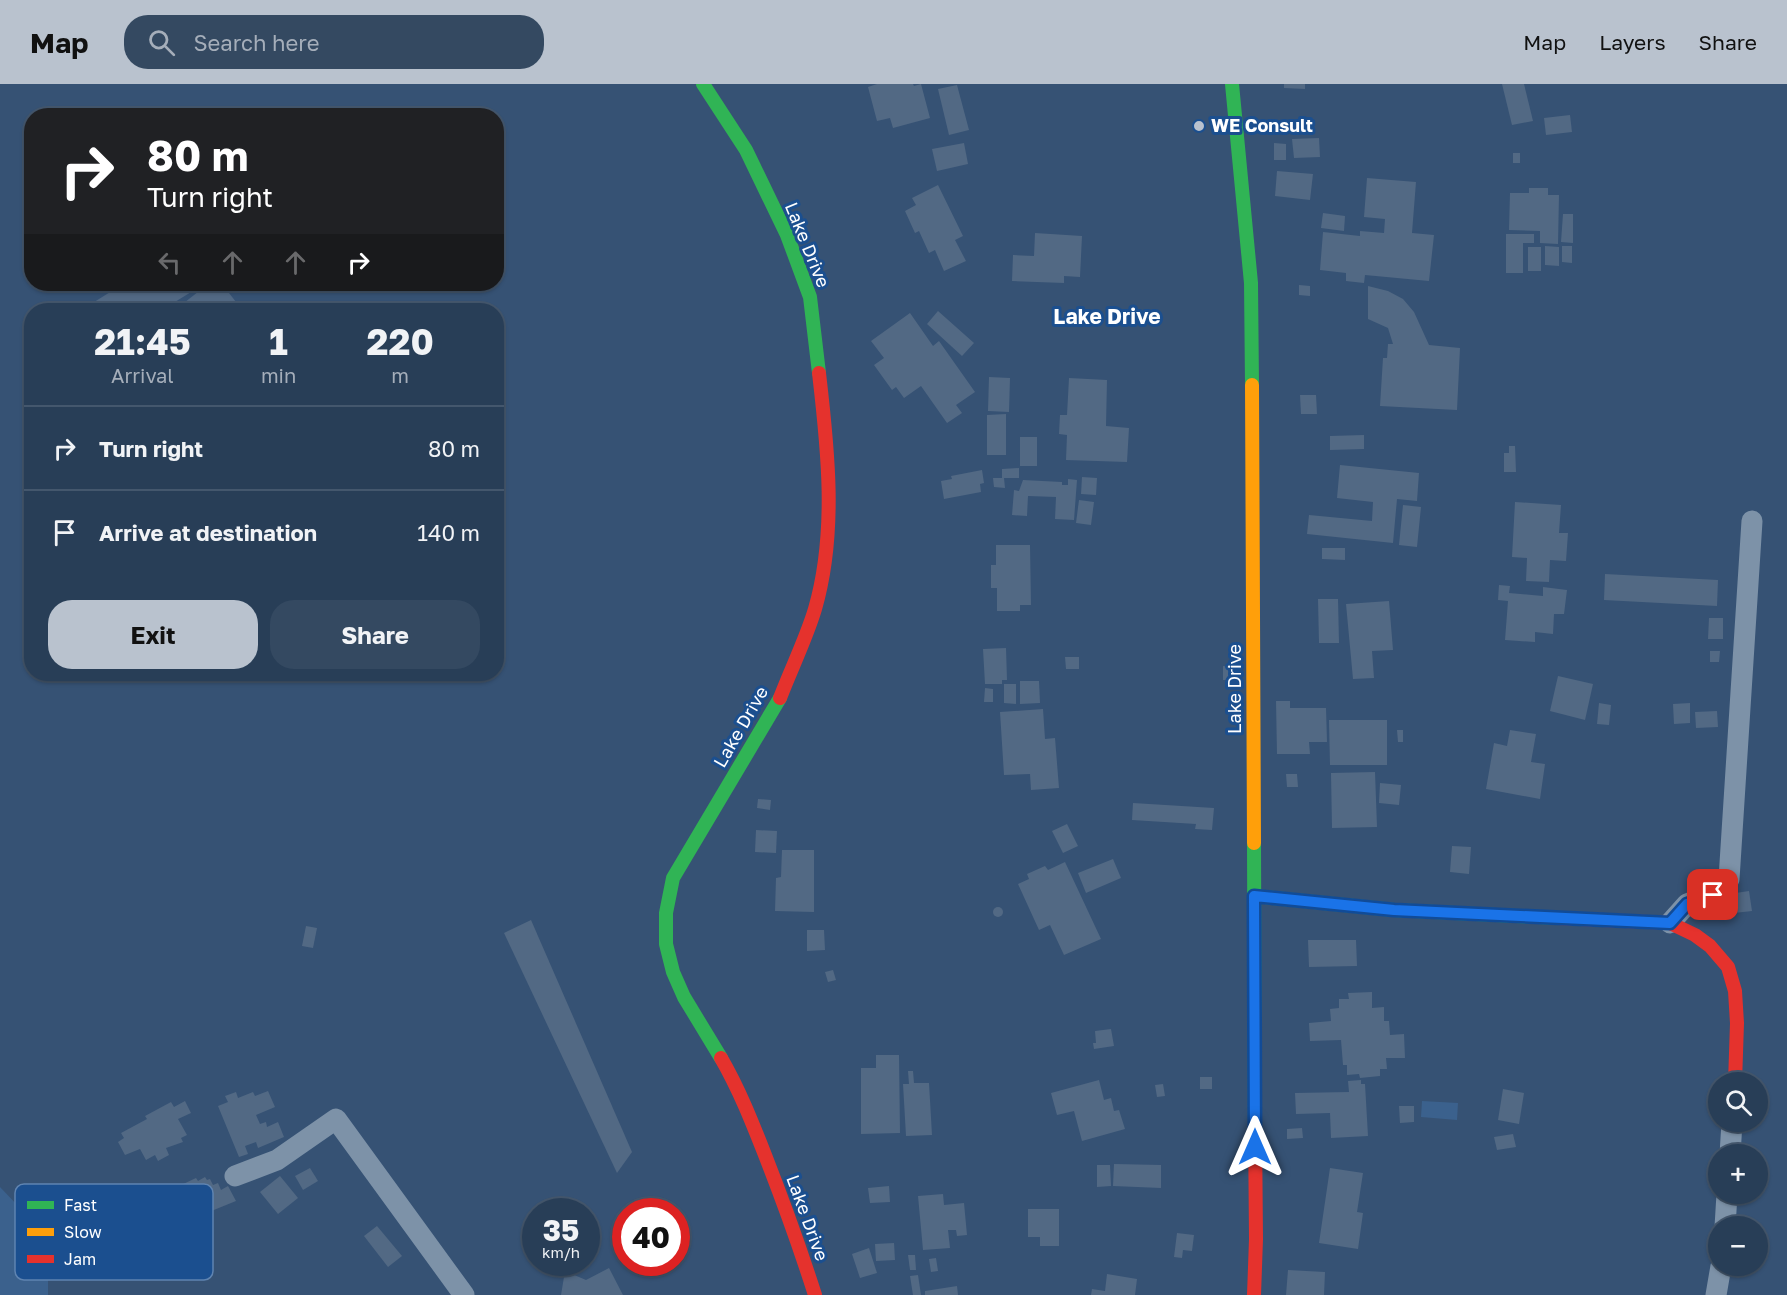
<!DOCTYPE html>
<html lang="en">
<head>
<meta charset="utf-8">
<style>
  body { margin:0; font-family:"Golos Text",sans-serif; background:#344961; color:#f1f3f6; height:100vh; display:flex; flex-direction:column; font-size:22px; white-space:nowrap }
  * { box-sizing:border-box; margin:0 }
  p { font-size:20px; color:#a5aeba }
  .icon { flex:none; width:33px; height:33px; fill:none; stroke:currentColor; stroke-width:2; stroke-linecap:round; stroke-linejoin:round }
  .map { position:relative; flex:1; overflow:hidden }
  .sheet { position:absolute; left:24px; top:219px; width:480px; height:378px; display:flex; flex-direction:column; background:#283e57; border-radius:24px; box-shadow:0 2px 4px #0004,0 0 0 2px #44576d }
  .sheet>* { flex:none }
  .guide { position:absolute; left:24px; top:24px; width:480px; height:183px; border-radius:24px; box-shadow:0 2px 4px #0004,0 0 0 2px #44576d; background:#202124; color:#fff; overflow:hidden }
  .buttons { position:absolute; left:1708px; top:988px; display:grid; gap:12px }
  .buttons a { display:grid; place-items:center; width:60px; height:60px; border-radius:50%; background:#283e57; box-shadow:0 2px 4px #0004,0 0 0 2px #44576d; font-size:30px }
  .speed { position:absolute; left:522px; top:1114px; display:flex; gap:12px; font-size:30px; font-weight:700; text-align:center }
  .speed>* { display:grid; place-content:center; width:78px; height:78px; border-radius:50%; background:#283e57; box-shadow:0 2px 4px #0004,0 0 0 2px #44576d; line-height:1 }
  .speed small { font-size:15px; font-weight:400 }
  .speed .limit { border:9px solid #d22; background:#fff; color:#111 }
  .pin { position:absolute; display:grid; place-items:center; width:51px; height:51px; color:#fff; margin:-26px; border-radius:12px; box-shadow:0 3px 9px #0006 }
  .me { position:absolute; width:66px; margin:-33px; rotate:0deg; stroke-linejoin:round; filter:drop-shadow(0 0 4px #0008) }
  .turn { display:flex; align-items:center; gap:21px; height:126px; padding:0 24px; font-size:27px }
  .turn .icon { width:78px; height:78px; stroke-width:2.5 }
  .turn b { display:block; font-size:42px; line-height:51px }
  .lanes { display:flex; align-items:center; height:57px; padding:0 24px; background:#0003; justify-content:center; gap:30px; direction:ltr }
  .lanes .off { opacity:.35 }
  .eta { display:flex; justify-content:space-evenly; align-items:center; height:102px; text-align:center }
  .eta b { font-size:36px; font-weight:700; line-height:42px }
  .primary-button { display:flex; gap:12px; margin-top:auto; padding:12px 24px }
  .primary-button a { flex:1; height:69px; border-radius:24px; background:#b9c2ce; color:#111; font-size:24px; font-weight:700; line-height:69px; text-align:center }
  .primary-button a+a { background:#344961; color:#f1f3f6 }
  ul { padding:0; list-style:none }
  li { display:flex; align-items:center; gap:18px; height:84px; padding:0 24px; border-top:2px solid #44576d }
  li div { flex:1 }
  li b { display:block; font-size:22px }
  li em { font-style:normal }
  header { display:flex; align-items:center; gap:36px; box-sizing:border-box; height:84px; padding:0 30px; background:#b9c2ce; color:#111 }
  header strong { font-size:28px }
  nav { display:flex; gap:33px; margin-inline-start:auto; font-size:21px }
  .search { width:420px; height:54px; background:#344961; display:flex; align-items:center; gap:15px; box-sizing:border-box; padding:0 21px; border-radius:24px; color:#a5aeba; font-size:22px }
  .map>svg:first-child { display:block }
  .water { fill:#3b618d }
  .building { fill:#526984 }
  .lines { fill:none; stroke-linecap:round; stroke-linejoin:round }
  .street { stroke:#7d92a8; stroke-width:21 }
  .fast { stroke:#30b455; stroke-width:14 }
  .slow { stroke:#ff9f0a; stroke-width:14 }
  .jam { stroke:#e5322d; stroke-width:14 }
  .route-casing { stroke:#114b97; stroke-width:15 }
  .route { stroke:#1a73e8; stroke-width:10 }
  .poi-dot { fill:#b9c2ce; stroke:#1b4f8f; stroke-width:2 }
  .labels { text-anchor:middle; stroke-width:6; stroke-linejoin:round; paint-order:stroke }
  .poi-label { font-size:18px; font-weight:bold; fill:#fff; stroke:#1b4f8f; text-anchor:start }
  .street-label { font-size:18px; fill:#fff; stroke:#1b4f8f }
  .quarter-label { font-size:21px; font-weight:bold; fill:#fff; stroke:#1b4f8f }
  .key { fill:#1b4f8f; stroke:#5f84b1; stroke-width:1.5 }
  .key-label { font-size:16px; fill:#fff }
</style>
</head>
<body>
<header>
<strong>Map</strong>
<div class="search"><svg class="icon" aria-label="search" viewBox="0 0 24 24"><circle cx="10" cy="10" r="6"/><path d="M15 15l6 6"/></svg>Search here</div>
<nav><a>Map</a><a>Layers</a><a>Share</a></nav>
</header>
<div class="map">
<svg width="1787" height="1211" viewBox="0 0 1787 1211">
  <rect width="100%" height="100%" fill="#365274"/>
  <g class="water">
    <path d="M 1422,1017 L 1458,1019 L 1457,1036 L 1421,1033 Z"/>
    <path d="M 0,1103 L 20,1124 L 48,1188 L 48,1211 L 0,1211 Z"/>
  </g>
  <g class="building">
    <path d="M 877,0 L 913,0 L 914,2 L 921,0 L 930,34 L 893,44 L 890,34 L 877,37 L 868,3 Z"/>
    <path d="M 1284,0 L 1305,0 L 1305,5 L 1284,4 Z"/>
    <path d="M 1502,0 L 1524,0 L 1533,37 L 1512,41 Z"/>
    <path d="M 957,1 L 969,46 L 949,51 L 938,5 Z"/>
    <path d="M 1570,31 L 1572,48 L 1546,51 L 1544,34 Z"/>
    <path d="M 1319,54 L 1320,73 L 1294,74 L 1292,55 Z"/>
    <path d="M 964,59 L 968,80 L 937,87 L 932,65 Z"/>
    <path d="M 1274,59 L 1286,60 L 1286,76 L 1274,76 Z"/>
    <rect x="1513" y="69" width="7" height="10"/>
    <path d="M 1277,87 L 1313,90 L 1310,116 L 1275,112 Z"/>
    <path d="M 1367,94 L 1416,98 L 1412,149 L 1434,151 L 1429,197 L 1365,191 L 1364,199 L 1346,197 L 1346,189 L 1320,186 L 1323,148 L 1360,152 L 1360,147 L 1384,149 L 1385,135 L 1364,133 Z"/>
    <path d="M 938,101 L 963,152 L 955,156 L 966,177 L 944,187 L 935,166 L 929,169 L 919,147 L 915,149 L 905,127 L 916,121 L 912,114 Z"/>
    <path d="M 1529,104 L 1548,104 L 1548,111 L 1559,111 L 1558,160 L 1540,159 L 1540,147 L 1509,146 L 1510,109 L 1529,109 Z"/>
    <path d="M 1323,129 L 1345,132 L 1344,147 L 1321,144 Z"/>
    <path d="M 1563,130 L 1573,130 L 1573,159 L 1561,158 Z"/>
    <path d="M 1035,149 L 1082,152 L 1080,193 L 1064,192 L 1064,199 L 1012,197 L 1013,171 L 1034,172 Z"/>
    <path d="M 1506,150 L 1534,150 L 1534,159 L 1523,159 L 1523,189 L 1506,189 Z"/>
    <path d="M 1545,162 L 1559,163 L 1559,182 L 1545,181 Z"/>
    <path d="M 1562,162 L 1572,162 L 1572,179 L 1562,178 Z"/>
    <rect x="1528" y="163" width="13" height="24"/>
    <path d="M 123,200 L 204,200 L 162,226 L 95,226 L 91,220 Z"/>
    <path d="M 208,200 L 222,200 L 236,218 L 225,226 L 175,226 Z"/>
    <path d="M 1299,201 L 1310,202 L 1310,212 L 1299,211 Z"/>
    <path d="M 1368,202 L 1388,207 L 1403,215 L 1414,228 L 1429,261 L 1460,264 L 1457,326 L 1380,322 L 1383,274 L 1387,274 L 1388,260 L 1393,260 L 1388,244 L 1368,235 Z"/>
    <path d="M 296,219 L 301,226 L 283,226 Z"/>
    <path d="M 938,227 L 974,259 L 962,272 L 927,240 Z"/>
    <path d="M 910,229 L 933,262 L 939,257 L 975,308 L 956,321 L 962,329 L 947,339 L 921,302 L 904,314 L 896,303 L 892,306 L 874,281 L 884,274 L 871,257 Z"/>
    <path d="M 989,293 L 1010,294 L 1009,328 L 988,327 Z"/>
    <path d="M 1069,294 L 1107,296 L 1106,342 L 1129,344 L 1127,378 L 1066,376 L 1067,351 L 1059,350 L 1060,331 L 1067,331 Z"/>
    <path d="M 1300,311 L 1316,311 L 1317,330 L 1301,330 Z"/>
    <path d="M 1006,330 L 1006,371 L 987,371 L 987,331 Z"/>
    <path d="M 1364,351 L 1364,365 L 1330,366 L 1330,352 Z"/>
    <rect x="1020" y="353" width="17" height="29"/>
    <path d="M 1509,362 L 1515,362 L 1516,388 L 1504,388 L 1504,369 L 1509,369 Z"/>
    <path d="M 1340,381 L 1419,389 L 1417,417 L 1397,415 L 1393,459 L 1307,450 L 1309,431 L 1372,437 L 1373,418 L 1337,414 Z"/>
    <path d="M 1019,384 L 1019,394 L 1004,394 L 1005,404 L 994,403 L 993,394 L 1002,394 L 1002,385 Z"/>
    <path d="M 982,386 L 984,399 L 980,400 L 981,408 L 944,415 L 941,397 L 952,395 L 951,392 Z"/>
    <path d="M 1082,393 L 1097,394 L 1096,411 L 1081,410 Z"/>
    <path d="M 1068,395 L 1077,396 L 1074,436 L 1055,435 L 1056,413 L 1028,412 L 1027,432 L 1012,431 L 1014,406 L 1019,407 L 1023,396 L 1062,398 L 1062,401 L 1068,401 Z"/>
    <path d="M 1079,416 L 1094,418 L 1091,441 L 1076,439 Z"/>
    <path d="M 1515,418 L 1561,421 L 1559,449 L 1568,449 L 1566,477 L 1550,476 L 1549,498 L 1526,497 L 1527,474 L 1512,473 Z"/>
    <path d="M 1403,421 L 1421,423 L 1417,463 L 1399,461 Z"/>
    <path d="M 996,461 L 1030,461 L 1031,521 L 1020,521 L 1020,527 L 997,527 L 997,504 L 991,504 L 991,481 L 996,481 Z"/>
    <path d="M 1322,464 L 1345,464 L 1345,476 L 1322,475 Z"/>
    <path d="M 1605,490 L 1718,496 L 1717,522 L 1604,516 Z"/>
    <path d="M 1499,501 L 1510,502 L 1509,509 L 1543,512 L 1543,503 L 1567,506 L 1564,530 L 1554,530 L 1553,550 L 1535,548 L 1535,558 L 1505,556 L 1508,517 L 1498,516 Z"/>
    <path d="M 1318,515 L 1338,515 L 1339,559 L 1319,559 Z"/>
    <path d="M 1389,517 L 1393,566 L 1372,567 L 1374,594 L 1353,595 L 1346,520 Z"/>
    <path d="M 1709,534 L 1723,534 L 1723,555 L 1708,555 Z"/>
    <path d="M 1006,564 L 1007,596 L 1002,596 L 1002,600 L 985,600 L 983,565 Z"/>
    <path d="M 1710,567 L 1720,567 L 1719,578 L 1710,578 Z"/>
    <path d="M 1065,573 L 1079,573 L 1079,585 L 1066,585 Z"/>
    <path d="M 1223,582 L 1232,583 L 1231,596 L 1223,596 Z"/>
    <path d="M 1558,592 L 1593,600 L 1585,636 L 1550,627 Z"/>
    <path d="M 1020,597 L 1039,597 L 1040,619 L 1020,620 Z"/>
    <path d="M 1004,600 L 1016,600 L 1016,620 L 1004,619 Z"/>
    <path d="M 985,604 L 993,605 L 993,618 L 984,618 Z"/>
    <path d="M 1276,617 L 1290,617 L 1290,624 L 1326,624 L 1327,658 L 1309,658 L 1310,670 L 1277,670 Z"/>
    <path d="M 1599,619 L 1611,621 L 1609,641 L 1597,640 Z"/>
    <path d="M 1690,619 L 1690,639 L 1674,640 L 1673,620 Z"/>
    <path d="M 1043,625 L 1045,655 L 1055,654 L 1059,704 L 1031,706 L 1030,690 L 1004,691 L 1000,628 Z"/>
    <path d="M 1717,627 L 1718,643 L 1696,644 L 1695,628 Z"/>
    <path d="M 1329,636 L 1387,636 L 1387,681 L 1330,681 Z"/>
    <path d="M 1397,646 L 1403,646 L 1403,658 L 1398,658 Z"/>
    <path d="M 1510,646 L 1536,650 L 1531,678 L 1545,680 L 1540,715 L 1486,705 L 1494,659 L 1507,662 Z"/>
    <path d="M 1375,688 L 1377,743 L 1332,744 L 1331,689 Z"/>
    <path d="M 1286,690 L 1297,690 L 1298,703 L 1287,703 Z"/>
    <path d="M 1380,699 L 1401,701 L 1399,721 L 1379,719 Z"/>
    <path d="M 758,715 L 771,716 L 770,726 L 757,724 Z"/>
    <path d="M 1133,719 L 1214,724 L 1212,746 L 1195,745 L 1196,740 L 1132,736 Z"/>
    <path d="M 1067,740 L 1078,762 L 1063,769 L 1052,747 Z"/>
    <path d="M 756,746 L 777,747 L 776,769 L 755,768 Z"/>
    <path d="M 1452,762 L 1471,763 L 1469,790 L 1450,788 Z"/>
    <path d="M 782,766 L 814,766 L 814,828 L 775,827 L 776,794 L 781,793 Z"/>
    <path d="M 1113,775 L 1121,794 L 1086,809 L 1078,789 Z"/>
    <path d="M 1065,778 L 1101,855 L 1064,871 L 1050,841 L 1039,846 L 1018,800 L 1029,795 L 1027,790 L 1045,782 L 1048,786 Z"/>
    <path d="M 1749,807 L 1752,827 L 1725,830 L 1722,811 Z"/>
    <circle cx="998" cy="828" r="5"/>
    <path d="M 531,836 L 632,1068 L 617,1089 L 504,849 Z"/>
    <path d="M 306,842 L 317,844 L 313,864 L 302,862 Z"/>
    <path d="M 807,846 L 824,846 L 825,866 L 807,867 Z"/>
    <path d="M 1308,856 L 1356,856 L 1357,882 L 1309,883 Z"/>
    <path d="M 833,886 L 836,896 L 828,898 L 825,888 Z"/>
    <path d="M 1372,908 L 1372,924 L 1384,923 L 1384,937 L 1389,937 L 1390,951 L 1404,950 L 1405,974 L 1386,974 L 1387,985 L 1380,985 L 1380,992 L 1360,994 L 1359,990 L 1347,991 L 1347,981 L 1343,981 L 1341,956 L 1310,957 L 1309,939 L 1331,937 L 1330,925 L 1339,924 L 1339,915 L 1349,915 L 1348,909 Z"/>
    <path d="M 1111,945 L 1114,962 L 1094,965 L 1093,959 L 1096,959 L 1095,947 Z"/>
    <path d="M 876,971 L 899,971 L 900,1049 L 861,1050 L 861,984 L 876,984 Z"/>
    <path d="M 908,987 L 913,987 L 914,999 L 929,999 L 932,1051 L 906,1052 L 903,1000 L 909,1000 Z"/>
    <rect x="1200" y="993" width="12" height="12"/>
    <path d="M 1099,996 L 1104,1016 L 1111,1014 L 1114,1027 L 1119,1026 L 1125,1045 L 1082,1057 L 1074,1027 L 1057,1031 L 1051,1009 Z"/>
    <path d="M 1361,996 L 1361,1000 L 1365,1000 L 1368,1052 L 1331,1054 L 1330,1029 L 1296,1030 L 1295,1009 L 1349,1008 L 1348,997 Z"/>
    <path d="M 1163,1000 L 1165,1012 L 1157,1013 L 1155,1001 Z"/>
    <path d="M 1503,1005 L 1524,1009 L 1519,1040 L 1498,1036 Z"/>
    <path d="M 268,1007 L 275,1023 L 256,1031 L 260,1040 L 266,1038 L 267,1043 L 278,1038 L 284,1053 L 258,1064 L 256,1058 L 245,1062 L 248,1070 L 239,1073 L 218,1022 L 228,1018 L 225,1012 L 236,1008 L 238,1014 L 253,1008 L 255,1012 Z"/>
    <path d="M 185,1017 L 191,1029 L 178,1035 L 187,1051 L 181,1054 L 183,1058 L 166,1064 L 169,1071 L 158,1077 L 155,1071 L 146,1076 L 140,1065 L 125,1071 L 118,1058 L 124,1054 L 121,1049 L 147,1035 L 145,1032 L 171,1018 L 174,1023 Z"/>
    <path d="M 1399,1022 L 1414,1022 L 1414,1038 L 1400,1039 Z"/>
    <path d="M 1302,1044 L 1303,1054 L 1287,1055 L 1287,1045 Z"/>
    <path d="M 1513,1050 L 1516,1063 L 1497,1066 L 1494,1053 Z"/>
    <path d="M 1114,1080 L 1161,1081 L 1161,1104 L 1113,1102 Z"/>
    <path d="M 1097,1081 L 1110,1081 L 1111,1102 L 1097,1103 Z"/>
    <path d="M 310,1084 L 318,1097 L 303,1106 L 295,1092 Z"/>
    <path d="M 1330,1084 L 1363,1089 L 1357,1128 L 1363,1129 L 1358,1165 L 1319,1159 Z"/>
    <path d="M 280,1092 L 298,1114 L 278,1130 L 260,1108 Z"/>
    <path d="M 205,1093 L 207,1096 L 210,1095 L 213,1101 L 218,1099 L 221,1106 L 228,1102 L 236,1117 L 199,1132 L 201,1136 L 176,1151 L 177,1153 L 165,1159 L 159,1145 L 165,1142 L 161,1135 L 166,1132 L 163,1125 L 173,1121 L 171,1117 L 174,1115 L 172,1111 L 182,1106 L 179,1102 L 196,1094 L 198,1097 Z"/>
    <path d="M 889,1102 L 890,1118 L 870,1119 L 868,1104 Z"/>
    <path d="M 943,1110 L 944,1121 L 964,1119 L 967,1151 L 957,1152 L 956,1146 L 948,1146 L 950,1164 L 923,1166 L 918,1112 Z"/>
    <path d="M 1028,1125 L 1059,1125 L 1059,1162 L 1040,1162 L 1040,1153 L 1028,1153 Z"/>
    <path d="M 377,1142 L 402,1172 L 388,1183 L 364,1152 Z"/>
    <path d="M 1177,1149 L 1194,1151 L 1192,1167 L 1183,1166 L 1182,1174 L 1174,1173 Z"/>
    <path d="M 894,1159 L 895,1176 L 876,1177 L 875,1160 Z"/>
    <path d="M 869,1164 L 877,1189 L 860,1194 L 852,1170 Z"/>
    <path d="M 908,1171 L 915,1171 L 916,1186 L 910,1186 Z"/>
    <path d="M 936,1174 L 938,1187 L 931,1188 L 929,1175 Z"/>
    <path d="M 609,1184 L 623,1211 L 561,1211 L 565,1187 L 586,1196 Z"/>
    <path d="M 1288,1186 L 1325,1188 L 1324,1211 L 1286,1211 Z"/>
    <path d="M 1107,1190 L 1137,1195 L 1135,1211 L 1091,1211 L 1092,1205 L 1105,1207 Z"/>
    <path d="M 918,1191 L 921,1211 L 913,1211 L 910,1192 Z"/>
    <path d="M 957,1202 L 958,1211 L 925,1211 L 925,1207 Z"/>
  </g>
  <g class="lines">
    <g class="street">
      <path d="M 1670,839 L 1687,820 L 1724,805 L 1729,795 L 1752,437"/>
      <path d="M 1730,1071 L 1732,1038"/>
      <path d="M 235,1092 L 277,1076 L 336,1035 L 464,1211"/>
      <path d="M 1725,1143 L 1727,1110"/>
      <path d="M 1716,1211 L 1721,1182"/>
    </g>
    <g class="fast">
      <path d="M 703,0 L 746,66 L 787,151 L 810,213 L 819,289"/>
      <path d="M 1232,0 L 1251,199 L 1252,301"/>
      <path d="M 1254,759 L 1255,1040"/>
      <path d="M 1254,812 L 1394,826 L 1558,834"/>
      <path d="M 721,974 L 684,913 L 673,888 L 666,860 L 666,829 L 673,794 L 780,614"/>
    </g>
    <path class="slow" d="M 1252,301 L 1254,759"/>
    <g class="jam">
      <path d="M 780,614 C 791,585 806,555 815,525 C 837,449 828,366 819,289"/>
      <path d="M 1558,834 L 1670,839 L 1695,851 L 1710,862 L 1728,883 L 1735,907 L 1737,939 L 1735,999"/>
      <path d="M 721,974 C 739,1005 752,1038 765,1071 C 783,1117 800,1164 815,1211"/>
      <path d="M 1254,1211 L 1256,1155 L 1255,1040"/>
    </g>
  </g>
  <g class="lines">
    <g class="route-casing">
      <path id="route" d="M 1255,1063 L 1254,812 L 1394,826 L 1670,839 L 1687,820 L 1713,811"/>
    </g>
    <use href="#route" class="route"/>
  </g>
  <circle class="poi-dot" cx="1199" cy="42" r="6"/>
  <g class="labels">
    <g class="poi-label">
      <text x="1211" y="48">WE Consult</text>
    </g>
    <g class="street-label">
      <text transform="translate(807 161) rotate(68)" y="6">Lake Drive</text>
      <text transform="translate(1235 605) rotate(-90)" y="6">Lake Drive</text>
      <text transform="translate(741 643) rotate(-60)" y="6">Lake Drive</text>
      <text transform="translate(807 1134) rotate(70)" y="6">Lake Drive</text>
    </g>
    <g class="quarter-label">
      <text x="1107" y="240">Lake Drive</text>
    </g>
  </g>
  <rect x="15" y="1100" width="198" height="96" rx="9" class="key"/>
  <rect x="27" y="1117" width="27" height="8" fill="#30b455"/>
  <rect x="27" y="1144" width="27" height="8" fill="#ff9f0a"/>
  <rect x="27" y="1171" width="27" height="8" fill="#e5322d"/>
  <g class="key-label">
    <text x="64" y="1127">Fast</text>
    <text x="64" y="1154">Slow</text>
    <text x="64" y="1181">Jam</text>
  </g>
</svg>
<div class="buttons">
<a><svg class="icon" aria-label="search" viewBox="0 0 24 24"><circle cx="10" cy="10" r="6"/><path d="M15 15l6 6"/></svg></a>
<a>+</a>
<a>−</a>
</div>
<div class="speed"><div>35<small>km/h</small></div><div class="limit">40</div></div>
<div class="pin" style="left:1713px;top:811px;background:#d93025"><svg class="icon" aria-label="arrive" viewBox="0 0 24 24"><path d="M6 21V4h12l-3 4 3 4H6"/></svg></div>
<svg class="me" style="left:1255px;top:1063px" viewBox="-20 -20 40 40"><path d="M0-17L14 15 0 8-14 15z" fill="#1a73e8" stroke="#fff" stroke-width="4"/></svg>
<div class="guide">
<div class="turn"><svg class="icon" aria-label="right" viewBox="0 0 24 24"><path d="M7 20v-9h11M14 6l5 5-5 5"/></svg><div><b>80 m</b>Turn right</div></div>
<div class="lanes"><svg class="icon off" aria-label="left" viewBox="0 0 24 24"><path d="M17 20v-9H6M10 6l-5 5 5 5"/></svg><svg class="icon off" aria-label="ahead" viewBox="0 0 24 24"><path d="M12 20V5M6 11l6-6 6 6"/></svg><svg class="icon off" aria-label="ahead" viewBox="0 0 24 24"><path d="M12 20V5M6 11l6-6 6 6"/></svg><svg class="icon" aria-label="right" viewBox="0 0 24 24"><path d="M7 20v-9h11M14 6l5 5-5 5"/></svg></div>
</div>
<section class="sheet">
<div class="eta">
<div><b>21:45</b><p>Arrival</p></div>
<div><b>1</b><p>min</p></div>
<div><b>220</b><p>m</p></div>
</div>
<ul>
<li><svg class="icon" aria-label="right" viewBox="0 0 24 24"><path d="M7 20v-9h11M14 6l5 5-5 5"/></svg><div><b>Turn right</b></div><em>80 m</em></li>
<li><svg class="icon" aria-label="arrive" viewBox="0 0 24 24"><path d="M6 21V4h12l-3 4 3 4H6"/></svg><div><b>Arrive at destination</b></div><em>140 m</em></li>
</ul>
<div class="primary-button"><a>Exit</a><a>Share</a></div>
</section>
</div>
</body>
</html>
